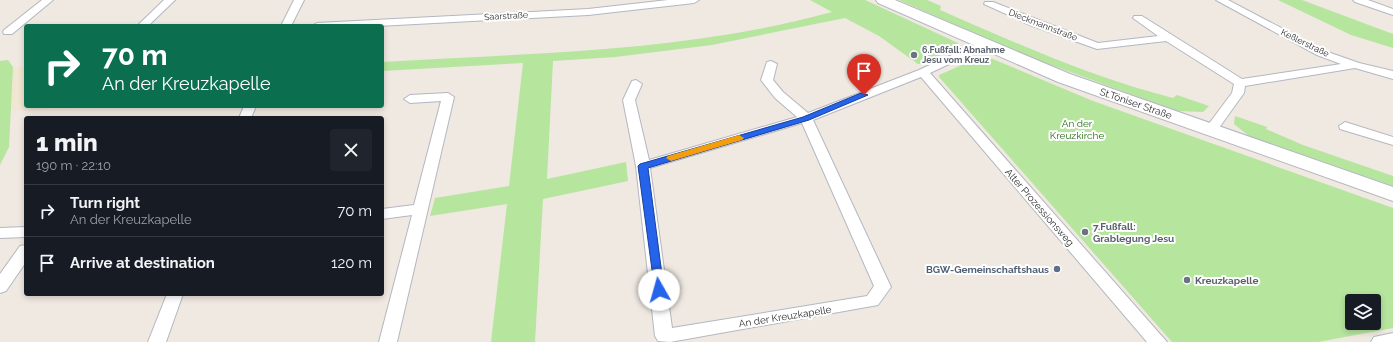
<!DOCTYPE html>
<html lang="en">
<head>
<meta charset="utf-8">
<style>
  body { margin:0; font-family:Raleway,sans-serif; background:#20242c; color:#f1f3f6; height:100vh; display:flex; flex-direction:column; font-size:15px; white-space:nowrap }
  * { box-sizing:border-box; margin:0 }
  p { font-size:13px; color:#9ea1a6 }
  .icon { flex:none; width:22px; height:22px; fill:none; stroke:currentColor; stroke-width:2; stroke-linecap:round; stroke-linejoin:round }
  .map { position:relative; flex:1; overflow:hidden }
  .drawer { position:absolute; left:24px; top:116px; width:360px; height:180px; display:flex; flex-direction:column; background:#171b24; border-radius:4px; box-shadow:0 2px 6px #0003 }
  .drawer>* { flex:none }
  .top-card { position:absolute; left:24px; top:24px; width:360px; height:84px; border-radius:4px; box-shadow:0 2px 6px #0003; background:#0b6e4f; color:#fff; overflow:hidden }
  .tools { position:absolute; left:1345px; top:294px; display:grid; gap:8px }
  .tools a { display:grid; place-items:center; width:36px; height:36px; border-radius:4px; background:#171b24; box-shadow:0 2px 6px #0003; font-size:20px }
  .pin { position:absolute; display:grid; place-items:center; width:34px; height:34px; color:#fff; margin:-41px -17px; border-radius:50% 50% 50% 0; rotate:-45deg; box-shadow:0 0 4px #0007 }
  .pin .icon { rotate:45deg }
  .me { position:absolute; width:44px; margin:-22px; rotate:353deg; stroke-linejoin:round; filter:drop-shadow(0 0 3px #0008) }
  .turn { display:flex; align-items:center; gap:14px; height:84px; padding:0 12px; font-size:18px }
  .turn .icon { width:52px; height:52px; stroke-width:2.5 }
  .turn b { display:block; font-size:28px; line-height:34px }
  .round { display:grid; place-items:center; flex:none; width:42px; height:42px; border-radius:4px; background:#20242c }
  .overview { display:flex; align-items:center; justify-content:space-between; height:68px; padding:0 12px }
  h1 { font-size:24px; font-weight:800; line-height:30px }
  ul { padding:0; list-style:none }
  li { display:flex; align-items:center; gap:12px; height:52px; padding:0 12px; border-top:1px solid #363941 }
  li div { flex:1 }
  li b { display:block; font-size:15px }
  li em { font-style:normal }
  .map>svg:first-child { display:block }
  .education { fill:#f0e6d1 }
  .green { fill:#b6e59e; fill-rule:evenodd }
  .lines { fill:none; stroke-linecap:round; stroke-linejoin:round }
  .minor-casing { stroke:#b4b7c1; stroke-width:2 }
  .secondary-casing { stroke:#b4b7c1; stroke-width:2 }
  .minor { fill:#fff; fill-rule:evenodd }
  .secondary { fill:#fff; fill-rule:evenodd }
  .route { fill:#2563eb; stroke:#184099 }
  .slow { fill:#f59e0b }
  .worship-dot { fill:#6b7280; stroke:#fff; stroke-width:1.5 }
  .service-dot { fill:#5c6f8a; stroke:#fff; stroke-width:1.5 }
  .labels { text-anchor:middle; stroke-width:4; stroke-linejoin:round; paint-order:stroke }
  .far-street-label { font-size:9px; fill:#2e2e2e; stroke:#fff }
  .far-worship-label { font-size:9px; font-weight:bold; fill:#5b616d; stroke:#fff; text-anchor:start }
  .street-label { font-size:10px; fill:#2e2e2e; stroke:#fff }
  .park-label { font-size:10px; fill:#2c6e1b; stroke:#fff }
  .worship-label { font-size:10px; font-weight:bold; fill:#5b616d; stroke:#fff; text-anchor:start }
  .service-label { font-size:10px; font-weight:bold; fill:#4e5e75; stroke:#fff; text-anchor:end }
</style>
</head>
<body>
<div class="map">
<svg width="1393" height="342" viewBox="0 0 1393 342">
  <rect width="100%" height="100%" fill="#efe9e1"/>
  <path class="education" d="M 26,66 L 26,106 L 126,106 L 117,108 L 11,110 L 13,67 Z"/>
  <g class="green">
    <path d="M 810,0 L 865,0 L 958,43 L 958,47 L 922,64 L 918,64 L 879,36 L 845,18 L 712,45 L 615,57 L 553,61 L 547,179 L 626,162 L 628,181 L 543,199 L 535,342 L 491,342 L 507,204 L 430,216 L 435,198 L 509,186 L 523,63 L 382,71 L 382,62 C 532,53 686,52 832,12 Z"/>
    <path d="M 899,0 L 927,0 L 941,6 L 940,10 C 1016,43 1093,78 1173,98 L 1177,95 L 1209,106 L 1203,112 L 1177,111 L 1021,54 Z"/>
    <path d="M 1278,0 L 1302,0 L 1393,34 L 1393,48 L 1351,35 Z"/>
    <path d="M 980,57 L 988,57 L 1093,101 L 1393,208 L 1393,328 L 1318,342 L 1172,342 L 939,77 L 939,75 ZM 1352,301 L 1374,301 L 1374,323 L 1352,323 Z"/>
    <path d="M 8,60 L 13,67 L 9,147 L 0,165 L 0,61 Z"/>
    <path d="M 1235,116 L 1267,127 L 1266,129 L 1303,145 L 1393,176 L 1393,189 L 1249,136 L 1234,124 Z"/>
  </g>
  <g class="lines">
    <g class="minor-casing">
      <g id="minor">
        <path d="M 42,0 L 53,0 L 12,34 L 4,34 L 3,32 L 4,30 Z"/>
        <path d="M 164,0 L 175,0 L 148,26 L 137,26 Z"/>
        <path d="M 294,0 L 304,0 L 291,26 L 281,26 Z"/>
        <path d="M 668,0 L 699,0 L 694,3 L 588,15 L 378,26 L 312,26 L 317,23 L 588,9 Z"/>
        <path d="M 1216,0 L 1228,0 L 1325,51 L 1359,63 L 1393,71 L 1393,79 L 1355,68 L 1245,86 L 1244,93 L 1216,132 L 1211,133 L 1205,129 L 1232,93 L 1234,84 L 1166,41 L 1097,49 L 1030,25 L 984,4 L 985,2 L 993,2 L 1098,43 L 1158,36 L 1133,18 L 1134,16 L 1142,16 L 1242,79 L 1341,64 L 1317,55 Z"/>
        <path d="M 1353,0 L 1368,0 L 1393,9 L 1393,15 L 1355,2 Z"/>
        <path d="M 983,41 L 988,44 L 987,46 L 930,73 L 1167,342 L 1147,342 L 921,77 L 813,120 L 891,287 L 878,305 L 670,342 L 658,341 L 655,336 L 636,166 L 623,100 L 632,81 L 636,80 L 642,84 L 635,100 L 649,160 L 797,117 L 775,98 L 761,80 L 767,62 L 771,61 L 777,64 L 773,80 L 783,92 L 808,113 L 919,70 ZM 802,123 L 874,286 L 867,296 L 672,328 L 650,168 Z"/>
        <path d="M 448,93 L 454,97 L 397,342 L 379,342 L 412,215 L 382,219 L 382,209 L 414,205 L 441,101 L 410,103 L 404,99 L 410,95 Z"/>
        <path d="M 244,106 L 256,106 L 251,118 L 239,118 Z"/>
        <path d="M 1345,122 L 1393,137 L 1393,145 L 1340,129 L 1339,126 Z"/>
        <path d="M 26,227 L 26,237 L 0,238 L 0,228 Z"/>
        <path d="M 26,245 L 26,262 L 6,291 L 0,293 L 0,274 L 20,246 Z"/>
        <path d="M 167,294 L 183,294 L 166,342 L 148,342 Z"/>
        <path d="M 1393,333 L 1393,342 L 1371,342 L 1374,337 Z"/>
      </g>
    </g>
    <g class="secondary-casing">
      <path id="secondary" d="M 876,0 L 895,0 L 1070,74 L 1393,187 L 1393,201 L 1058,82 L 878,3 Z"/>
    </g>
    <use href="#minor" class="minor"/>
    <use href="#secondary" class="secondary"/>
  </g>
  <path class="route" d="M 861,93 L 868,95 L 809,120 L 648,168 L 664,290 L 659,294 L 655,292 L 638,166 L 640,164 L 803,117 Z"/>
  <path class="slow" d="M 739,135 L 744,138 L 742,140 L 671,161 L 666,158 L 668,156 Z"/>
  <g class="worship-dot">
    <circle cx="914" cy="55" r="4"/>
    <circle cx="1085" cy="232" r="4"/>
    <circle cx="1187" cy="280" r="4"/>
  </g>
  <circle class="service-dot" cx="1057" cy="269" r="4"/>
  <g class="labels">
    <g class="far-street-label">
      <text transform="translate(506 16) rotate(-3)" y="3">Saarstraße</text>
      <text transform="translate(1043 25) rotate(21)" y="3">Dieckmannstraße</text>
      <text transform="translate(1305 43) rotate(26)" y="3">Keßlerstraße</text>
    </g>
    <g class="far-worship-label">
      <text x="922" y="53">6.Fußfall: Abnahme<tspan x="922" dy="10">Jesu vom Kreuz</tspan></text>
    </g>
    <g class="street-label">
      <text transform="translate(1136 103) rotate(19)" y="4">St.Töniser Straße</text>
      <text transform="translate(1040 207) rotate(49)" y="4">Alter Prozessionsweg</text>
      <text transform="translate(785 316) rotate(-9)" y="4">An der Kreuzkapelle</text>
    </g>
    <g class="park-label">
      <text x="1077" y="127">An der<tspan x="1077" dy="12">Kreuzkirche</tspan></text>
    </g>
    <g class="worship-label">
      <text x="1093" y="230">7.Fußfall:<tspan x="1093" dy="12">Grablegung Jesu</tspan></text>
      <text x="1195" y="284">Kreuzkapelle</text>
    </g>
    <g class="service-label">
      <text x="1049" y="273">BGW-Gemeinschaftshaus</text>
    </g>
  </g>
</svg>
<div class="tools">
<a><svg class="icon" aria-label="layers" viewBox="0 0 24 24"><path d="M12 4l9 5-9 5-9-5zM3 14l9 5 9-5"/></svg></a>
</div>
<div class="pin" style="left:864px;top:95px;background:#d93025"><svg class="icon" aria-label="arrive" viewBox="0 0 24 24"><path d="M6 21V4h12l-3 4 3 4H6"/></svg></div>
<svg class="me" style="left:659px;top:290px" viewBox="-20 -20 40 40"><circle r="19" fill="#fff"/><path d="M0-13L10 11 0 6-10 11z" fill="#2563eb"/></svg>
<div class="top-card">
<div class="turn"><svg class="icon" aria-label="right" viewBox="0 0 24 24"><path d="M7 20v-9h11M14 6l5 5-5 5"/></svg><div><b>70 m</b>An der Kreuzkapelle</div></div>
</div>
<section class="drawer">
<div class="overview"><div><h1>1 min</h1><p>190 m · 22:10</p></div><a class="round"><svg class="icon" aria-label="close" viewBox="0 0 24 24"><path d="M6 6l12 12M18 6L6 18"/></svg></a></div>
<ul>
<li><svg class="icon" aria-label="right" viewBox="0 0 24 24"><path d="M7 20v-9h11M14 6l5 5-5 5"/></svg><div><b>Turn right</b><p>An der Kreuzkapelle</p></div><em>70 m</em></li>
<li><svg class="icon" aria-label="arrive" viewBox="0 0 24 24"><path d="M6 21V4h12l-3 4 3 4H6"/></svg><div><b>Arrive at destination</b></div><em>120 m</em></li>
</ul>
</section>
</div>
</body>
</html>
